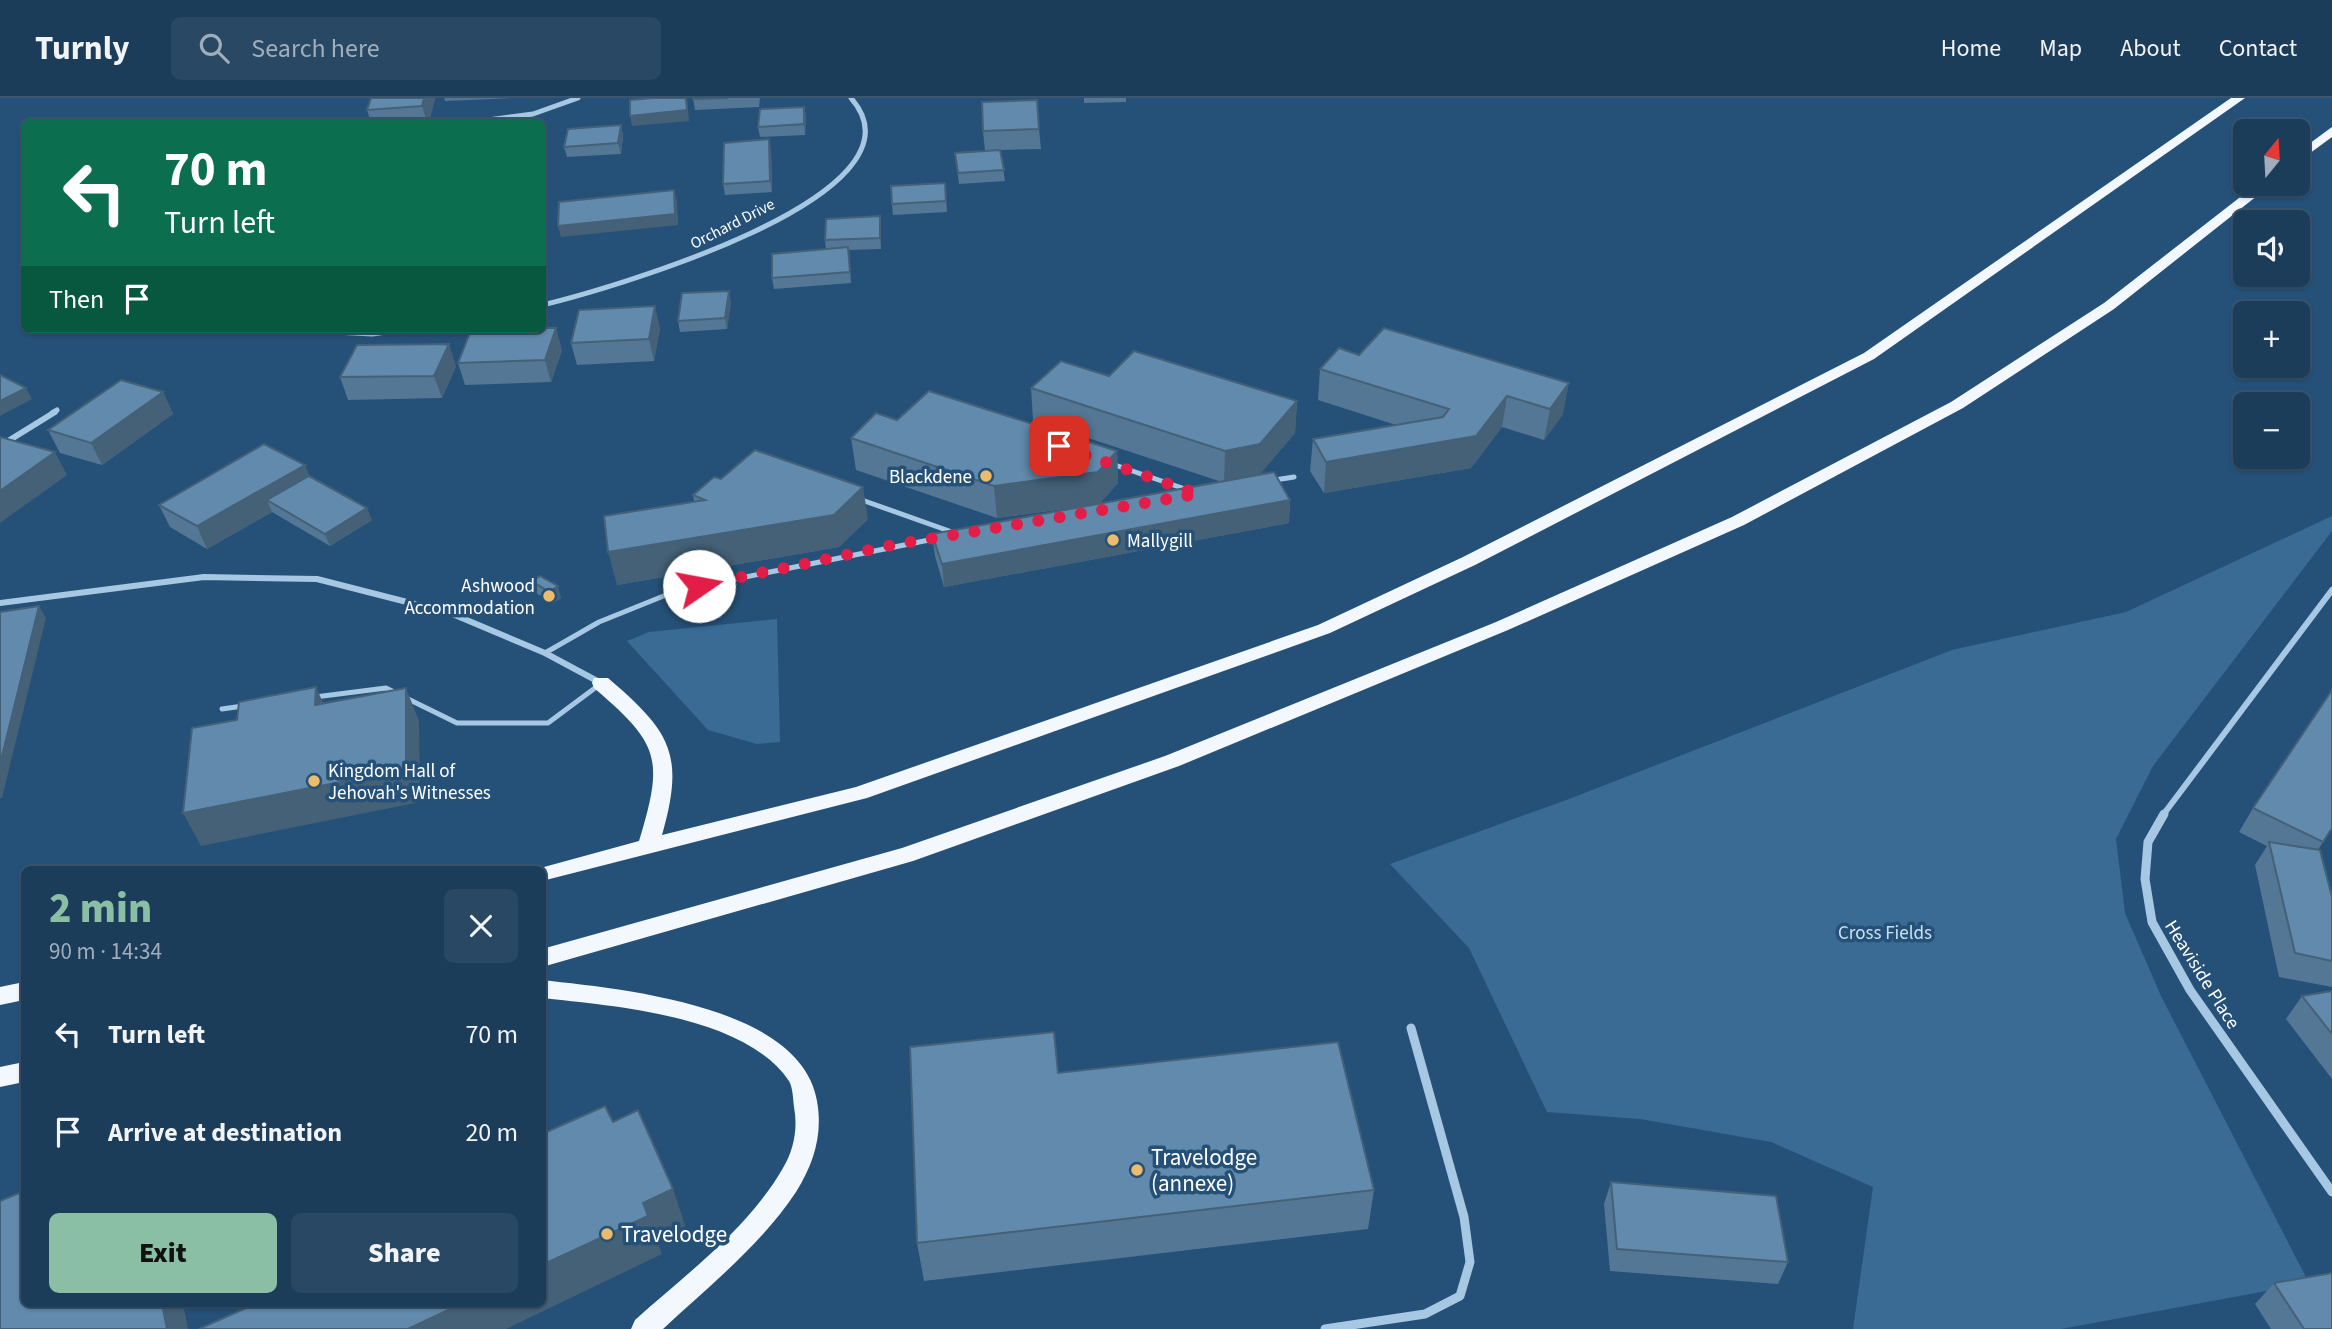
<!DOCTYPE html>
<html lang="en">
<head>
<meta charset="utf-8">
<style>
  body { margin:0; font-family:"Source Sans 3",sans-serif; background:#294863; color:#f1f3f6; height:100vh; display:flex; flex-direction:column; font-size:26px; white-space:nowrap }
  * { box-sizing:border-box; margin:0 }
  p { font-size:23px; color:#a0aebb }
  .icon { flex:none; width:38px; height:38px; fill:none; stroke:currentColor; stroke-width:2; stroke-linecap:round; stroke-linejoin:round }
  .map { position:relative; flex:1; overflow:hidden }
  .sheet { position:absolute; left:21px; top:768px; width:525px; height:441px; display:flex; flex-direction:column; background:#1c3d5a; border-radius:10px; box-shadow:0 2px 5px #0004,0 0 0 2px #3a5670 }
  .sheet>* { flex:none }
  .banner { position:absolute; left:21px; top:21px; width:525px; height:214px; border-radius:10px; box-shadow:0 2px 5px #0004,0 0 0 2px #3a5670; background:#0b6e4f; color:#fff; overflow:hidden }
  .needle { width:46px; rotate:18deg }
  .buttons { position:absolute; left:2233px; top:21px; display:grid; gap:14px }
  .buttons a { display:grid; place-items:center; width:77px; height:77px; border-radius:10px; background:#1c3d5a; box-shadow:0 2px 5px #0004,0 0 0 2px #3a5670; font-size:35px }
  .pin { position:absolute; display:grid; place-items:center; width:60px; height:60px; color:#fff; margin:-30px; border-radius:14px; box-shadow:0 4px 10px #0006 }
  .me { position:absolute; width:77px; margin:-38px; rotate:78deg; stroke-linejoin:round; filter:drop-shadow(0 0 5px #0008) }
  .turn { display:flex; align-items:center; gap:24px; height:147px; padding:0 28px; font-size:32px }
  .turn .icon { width:91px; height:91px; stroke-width:2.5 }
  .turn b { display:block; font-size:49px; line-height:60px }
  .then { display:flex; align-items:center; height:66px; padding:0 28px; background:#0003; gap:14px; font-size:26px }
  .round { display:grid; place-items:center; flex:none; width:74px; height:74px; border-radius:10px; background:#294863 }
  .summary { display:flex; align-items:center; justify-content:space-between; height:119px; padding:0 28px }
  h1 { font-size:42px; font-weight:800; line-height:52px; color:#8abfa5 }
  .button { display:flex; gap:14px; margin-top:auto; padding:14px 28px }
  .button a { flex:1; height:80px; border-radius:10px; background:#8abfa5; color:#111; font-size:28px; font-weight:800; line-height:80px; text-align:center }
  .button a+a { background:#294863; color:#f1f3f6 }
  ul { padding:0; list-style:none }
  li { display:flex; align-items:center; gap:21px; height:98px; padding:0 28px }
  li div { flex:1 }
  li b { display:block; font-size:26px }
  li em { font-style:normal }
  header { display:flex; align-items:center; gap:42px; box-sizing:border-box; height:98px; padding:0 35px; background:#1c3d5a; border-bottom:2px solid #3a5670 }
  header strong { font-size:33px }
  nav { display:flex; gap:38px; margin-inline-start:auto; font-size:24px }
  .search { width:490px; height:63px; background:#294863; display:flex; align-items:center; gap:18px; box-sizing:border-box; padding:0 24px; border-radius:10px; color:#a0aebb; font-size:26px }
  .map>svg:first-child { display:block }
  .green { fill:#396b95 }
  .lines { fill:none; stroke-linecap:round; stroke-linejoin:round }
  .service { stroke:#a7c8e3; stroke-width:5 }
  .minor-far2 { stroke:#a7c8e3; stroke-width:5 }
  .minor-far1 { stroke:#a7c8e3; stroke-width:6 }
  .minor { stroke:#a7c8e3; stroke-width:9 }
  .trunk { fill:#f2f8fe; fill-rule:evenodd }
  .wall { fill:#537794 }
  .shaded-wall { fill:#446178 }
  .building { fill:#618aac; stroke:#446178; stroke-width:2 }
  .route { stroke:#e11d48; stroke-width:12; stroke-dasharray:0 21.6 }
  .poi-dot { fill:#ecbb6c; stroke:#255178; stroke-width:2.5 }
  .labels { text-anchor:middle; stroke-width:7; stroke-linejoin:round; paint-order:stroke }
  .far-street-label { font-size:16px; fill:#fff; stroke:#255178 }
  .poi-label { font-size:19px; fill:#fff; stroke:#255178; text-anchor:end }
  .park-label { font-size:19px; fill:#c9e0f3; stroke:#255178 }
  .street-label { font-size:19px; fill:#fff; stroke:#255178 }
  .near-poi-label { font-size:23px; fill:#fff; stroke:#255178; text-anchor:start }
</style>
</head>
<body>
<header>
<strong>Turnly</strong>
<div class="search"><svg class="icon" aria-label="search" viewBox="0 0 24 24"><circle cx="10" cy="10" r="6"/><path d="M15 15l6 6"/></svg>Search here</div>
<nav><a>Home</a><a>Map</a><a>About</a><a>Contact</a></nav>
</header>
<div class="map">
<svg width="2332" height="1231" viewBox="0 0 2332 1231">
  <rect width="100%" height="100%" fill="#255178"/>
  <g class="green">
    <path d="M 2332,418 L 2332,433 L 2153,668 L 2116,741 L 2125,815 L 2161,898 L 2309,1185 L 2061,1231 L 1853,1231 L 1873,1089 L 1771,1044 L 1640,1021 L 1547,1014 L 1469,850 L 1390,766 L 1569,701 L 1952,552 L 2126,514 Z"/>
    <path d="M 777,521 L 780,644 L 757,646 L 708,632 L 627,543 L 649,534 Z"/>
  </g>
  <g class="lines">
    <g class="service">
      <path d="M 1112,366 L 1188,392"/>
      <path d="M 1275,382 L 1294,379"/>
      <path d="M 859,401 L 952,434"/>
      <path d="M 545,555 L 599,524 L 676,493 L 939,440"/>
      <path d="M 315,599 L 386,590 L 394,594"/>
      <path d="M 406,600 L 457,625 L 548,625 L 599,587"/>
      <path d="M 222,611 L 243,608"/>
    </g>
    <g class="minor-far2">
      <path d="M 473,24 L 533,16 L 578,0"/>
      <path d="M 542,207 C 601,193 938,98 851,0"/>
      <path d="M 299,232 L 372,236 L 408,231"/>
      <path d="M 52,315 L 57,312"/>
    </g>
    <g class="minor-far1">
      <path d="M 0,348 L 55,314"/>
      <path d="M 0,505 L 204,479 L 317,481 L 450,515 L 545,555 L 601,585"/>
      <path d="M 2163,717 L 2332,492"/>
    </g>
    <g class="minor">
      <path d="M 2164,716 L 2148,744 L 2145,781 L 2152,824 L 2190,892 L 2332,1094"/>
      <path d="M 1325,1231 L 1425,1216 L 1460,1198 L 1470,1164 L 1464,1119 L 1411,930"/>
    </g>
    <g class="trunk">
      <path d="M 2231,0 L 2245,0 L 1874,261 L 1475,467 L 1330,535 L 867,700 L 542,783 L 542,772 L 533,772 L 639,743 C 664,661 660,646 594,590 L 592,585 L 594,580 L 608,580 C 671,634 685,656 662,737 L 856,689 L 1318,527 L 1463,459 L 1864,255 Z"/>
      <path d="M 2332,29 L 2332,39 L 2298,64 L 2298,54 Z"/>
      <path d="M 2257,86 L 2272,86 L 2114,211 L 1963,310 L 1744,427 L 1508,532 L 1179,668 L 913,763 L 542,869 L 542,851 L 902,750 L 1165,658 L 1496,524 L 1732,419 L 1951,304 L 2104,205 Z"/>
      <path d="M 542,882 C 621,891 801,907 817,1003 C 823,1036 814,1065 796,1094 C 761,1147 709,1188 663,1231 L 631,1231 L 635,1222 C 686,1176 748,1131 783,1070 C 794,1052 798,1030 794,1009 C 793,1001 793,990 789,983 C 744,917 614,908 542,900 Z"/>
      <path d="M 24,884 L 24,902 L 0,907 L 0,889 Z"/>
      <path d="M 24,964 L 24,984 L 0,989 L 0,969 Z"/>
    </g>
  </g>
  <g class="wall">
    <path d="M 435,0 L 429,24 L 371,24 L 367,12 Z"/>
    <path d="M 444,0 L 514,0 L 445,3 Z"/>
    <path d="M 693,0 L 760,0 L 759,9 L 695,12 Z"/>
    <path d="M 1084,0 L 1126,0 L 1126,4 L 1084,5 Z"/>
    <path d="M 804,9 L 806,19 L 805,37 L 760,39 L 758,29 Z"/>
    <path d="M 621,27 L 623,38 L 621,56 L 567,59 L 564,49 Z"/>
    <path d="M 1039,31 L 1041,51 L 1000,52 L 1005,83 L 959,86 L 955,55 L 985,53 L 983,33 Z"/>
    <path d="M 771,52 L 772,94 L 725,97 L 723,86 Z"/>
    <path d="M 945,85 L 947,114 L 893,117 L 892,106 Z"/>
    <path d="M 881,129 L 881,151 L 849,152 L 851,185 L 774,191 L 772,180 L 826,151 L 825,142 Z"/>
    <path d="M 731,204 L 727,231 L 680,234 L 678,223 Z"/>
    <path d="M 660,230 L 654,263 L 577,267 L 571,245 Z"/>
    <path d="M 1384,230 L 1563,316 L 1544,342 L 1502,329 L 1471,370 L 1324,395 L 1310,373 L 1313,341 L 1396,327 L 1318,302 L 1320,271 L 1359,257 Z"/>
    <path d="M 562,252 L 551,284 L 465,287 L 458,265 Z"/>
    <path d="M 456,268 L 442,300 L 348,302 L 340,279 Z"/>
    <path d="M 1109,278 L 1297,303 L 1295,335 L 1259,377 L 1290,402 L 1289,425 L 944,489 L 935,458 L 932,436 L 1093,407 L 997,420 L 856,372 L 851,340 L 897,322 L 1117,353 L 1118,385 L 1099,406 L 1222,384 L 1033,322 L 1031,290 Z"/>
    <path d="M 163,294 L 173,316 L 102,367 L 60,355 L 48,332 Z"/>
    <path d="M 309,378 L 372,422 L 330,448 L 272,414 L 207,451 L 170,429 L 159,407 Z"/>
    <path d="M 721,381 L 868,421 L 839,449 L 617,487 L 694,403 L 693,397 Z"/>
    <path d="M 532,483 L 561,500 L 553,505 L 536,495 Z"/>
    <path d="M 2253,710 L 2332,730 L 2318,752 L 2332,799 L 2332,889 L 2279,879 L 2255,767 L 2267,748 L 2239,734 Z"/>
    <path d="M 2332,893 L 2332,981 L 2286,921 L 2302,898 Z"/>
    <path d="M 1058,975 L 1374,1092 L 1368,1131 L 924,1183 L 917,1145 Z"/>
    <path d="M 1611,1084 L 1788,1164 L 1778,1186 L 1610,1173 L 1604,1106 Z"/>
    <path d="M 2274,1185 L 2332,1231 L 2271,1231 L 2255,1206 Z"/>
  </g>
  <g class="shaded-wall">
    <path d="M 424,0 L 435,0 L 429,24 L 427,24 L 422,8 Z"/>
    <path d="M 687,0 L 689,23 L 632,28 L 630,18 Z"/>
    <path d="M 804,9 L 806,19 L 805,37 L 804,26 Z"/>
    <path d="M 621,27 L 623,38 L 621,56 L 618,45 Z"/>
    <path d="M 769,41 L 771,52 L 772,94 L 770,83 Z"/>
    <path d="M 674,92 L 677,103 L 678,127 L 561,139 L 558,128 Z"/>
    <path d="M 880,118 L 881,129 L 881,151 L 880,140 Z"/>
    <path d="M 729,193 L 731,204 L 727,231 L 725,220 Z"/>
    <path d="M 655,208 L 660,230 L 654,263 L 649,241 Z"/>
    <path d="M 556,230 L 562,252 L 551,284 L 545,262 Z"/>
    <path d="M 449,246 L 456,268 L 442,300 L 434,278 Z"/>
    <path d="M 1569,285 L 1563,316 L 1544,342 L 1550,311 Z"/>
    <path d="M 26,290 L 32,301 L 0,318 L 0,303 Z"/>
    <path d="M 163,294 L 173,316 L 102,367 L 91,345 Z"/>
    <path d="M 1507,298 L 1502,329 L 1471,370 L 1324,395 L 1326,364 Z"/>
    <path d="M 1297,303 L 1295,335 L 1259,377 L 1224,385 L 1225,353 Z"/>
    <path d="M 1117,353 L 1118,385 L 1099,406 L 997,420 L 994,388 Z"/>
    <path d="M 55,354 L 67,377 L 0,425 L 0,393 Z"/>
    <path d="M 305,367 L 314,389 L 267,402 L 272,414 L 207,451 L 197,428 Z"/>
    <path d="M 863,389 L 868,421 L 839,449 L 617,487 L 608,454 Z"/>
    <path d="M 1290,402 L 1289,425 L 944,489 L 942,466 Z"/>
    <path d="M 367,410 L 372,422 L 330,448 L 325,436 Z"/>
    <path d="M 558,488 L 561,500 L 553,505 L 549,494 Z"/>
    <path d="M 39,508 L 46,520 L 2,700 L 0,700 L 0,666 Z"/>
    <path d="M 316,589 L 331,622 L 315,607 Z"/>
    <path d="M 406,590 L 419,623 L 420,704 L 201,748 L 183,715 Z"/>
    <path d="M 673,1091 L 686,1130 L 657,1143 L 662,1156 L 506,1231 L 408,1231 L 461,1206 L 542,1206 L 542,1167 L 643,1105 Z"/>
    <path d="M 162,1206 L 183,1206 L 188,1231 L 167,1231 Z"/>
  </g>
  <g class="building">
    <path d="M 371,0 L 424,0 L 422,8 L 367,12 Z"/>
    <path d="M 653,0 L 686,0 L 687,12 L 630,18 L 630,2 Z"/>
    <path d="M 693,0 L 728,0 L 693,1 Z"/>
    <path d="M 1037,2 L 1039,31 L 983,33 L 982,4 Z"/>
    <path d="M 804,9 L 804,26 L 758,29 L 760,11 Z"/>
    <path d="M 621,27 L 618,45 L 564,49 L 568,31 Z"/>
    <path d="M 769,41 L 770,83 L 723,86 L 724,45 Z"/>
    <path d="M 1000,52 L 1004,72 L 958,75 L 955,55 Z"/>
    <path d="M 945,85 L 946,103 L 892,106 L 891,88 Z"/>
    <path d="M 674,92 L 675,116 L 558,128 L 559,104 Z"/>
    <path d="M 880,118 L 880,140 L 825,142 L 826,121 Z"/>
    <path d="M 848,149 L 850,174 L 772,180 L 772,156 Z"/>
    <path d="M 729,193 L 725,220 L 678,223 L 682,195 Z"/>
    <path d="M 655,208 L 649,241 L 571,245 L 579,212 Z"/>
    <path d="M 542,230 L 556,230 L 545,262 L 458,265 L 471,232 Z"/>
    <path d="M 1384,230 L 1569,285 L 1550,311 L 1507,298 L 1476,338 L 1326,364 L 1313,341 L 1443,319 L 1449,311 L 1320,271 L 1339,250 L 1359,257 Z"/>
    <path d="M 449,246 L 434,278 L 340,279 L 357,247 Z"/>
    <path d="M 1134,253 L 1297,303 L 1260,346 L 1225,353 L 1031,290 L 1061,263 L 1109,278 Z"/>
    <path d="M 0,277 L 26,290 L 0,303 Z"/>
    <path d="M 121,282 L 163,294 L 91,345 L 48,332 Z"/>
    <path d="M 929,293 L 1117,353 L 1098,374 L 994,388 L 851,340 L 876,315 L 897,322 Z"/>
    <path d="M 0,339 L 55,354 L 0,393 Z"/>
    <path d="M 264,346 L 305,367 L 197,428 L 159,407 Z"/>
    <path d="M 755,352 L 863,389 L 834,417 L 608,454 L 604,418 L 705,402 L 693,397 L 714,379 L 721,381 Z"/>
    <path d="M 1274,374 L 1290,402 L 942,466 L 932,436 Z"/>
    <path d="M 309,378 L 367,410 L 325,436 L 267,402 Z"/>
    <path d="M 540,478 L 558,488 L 549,494 L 532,483 Z"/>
    <path d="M 39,508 L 0,666 L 0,514 Z"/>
    <path d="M 316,589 L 315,607 L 406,590 L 406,671 L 183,715 L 192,630 L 237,622 L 239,604 Z"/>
    <path d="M 2332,592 L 2332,730 L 2323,744 L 2253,710 Z"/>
    <path d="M 2269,744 L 2320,752 L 2332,799 L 2332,863 L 2295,855 Z"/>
    <path d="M 2332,893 L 2332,936 L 2302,898 Z"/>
    <path d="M 1054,934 L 1058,975 L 1338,944 L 1374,1092 L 917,1145 L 910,949 Z"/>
    <path d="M 605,1008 L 613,1024 L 638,1012 L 673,1091 L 643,1105 L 648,1118 L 542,1167 L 542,1036 Z"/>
    <path d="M 1611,1084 L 1776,1098 L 1788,1164 L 1617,1151 Z"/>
    <path d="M 24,1093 L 24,1206 L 162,1206 L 167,1231 L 0,1231 L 0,1103 Z"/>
    <path d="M 2332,1175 L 2332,1231 L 2304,1231 L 2274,1185 Z"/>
    <path d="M 255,1206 L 461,1206 L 408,1231 L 199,1231 Z"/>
  </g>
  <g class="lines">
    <path class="route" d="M 699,488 L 893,447 L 1198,396 L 1059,348"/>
  </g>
  <g class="poi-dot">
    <circle cx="986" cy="378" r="7"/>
    <circle cx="1113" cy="442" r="7"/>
    <circle cx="549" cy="498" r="7"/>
    <circle cx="314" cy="683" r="7"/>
    <circle cx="1137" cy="1072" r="7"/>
    <circle cx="607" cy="1136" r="7"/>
  </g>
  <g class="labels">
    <g class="far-street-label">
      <text transform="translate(732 125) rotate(-27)" y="6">Orchard Drive</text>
    </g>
    <g class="poi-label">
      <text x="972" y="385">Blackdene</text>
      <text x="1127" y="449" text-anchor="start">Mallygill</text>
      <text x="535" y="494">Ashwood<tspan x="535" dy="22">Accommodation</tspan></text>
      <text x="328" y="679" text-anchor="start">Kingdom Hall of<tspan x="328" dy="22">Jehovah's Witnesses</tspan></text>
    </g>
    <g class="park-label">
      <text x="1885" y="841">Cross Fields</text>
    </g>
    <g class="street-label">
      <text transform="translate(2203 876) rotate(58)" y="7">Heaviside Place</text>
    </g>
    <g class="near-poi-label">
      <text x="1151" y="1067">Travelodge<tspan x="1151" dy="26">(annexe)</tspan></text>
      <text x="621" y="1144">Travelodge</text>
    </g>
  </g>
</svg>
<div class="buttons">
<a><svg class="needle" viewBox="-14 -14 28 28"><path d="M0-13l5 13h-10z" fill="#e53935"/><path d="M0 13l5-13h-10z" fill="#a0aebb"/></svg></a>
<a><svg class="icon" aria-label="sound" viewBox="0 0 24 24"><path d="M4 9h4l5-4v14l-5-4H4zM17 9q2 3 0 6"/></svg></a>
<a>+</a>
<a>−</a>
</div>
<div class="pin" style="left:1059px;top:348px;background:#d93025"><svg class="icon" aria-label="arrive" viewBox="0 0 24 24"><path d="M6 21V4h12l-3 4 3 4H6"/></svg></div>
<svg class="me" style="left:699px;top:488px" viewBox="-20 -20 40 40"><circle r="19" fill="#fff"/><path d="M0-13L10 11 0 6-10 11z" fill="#e11d48"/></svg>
<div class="banner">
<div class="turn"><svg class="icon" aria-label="left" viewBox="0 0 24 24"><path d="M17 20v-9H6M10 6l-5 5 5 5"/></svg><div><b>70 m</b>Turn left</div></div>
<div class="then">Then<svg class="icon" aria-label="arrive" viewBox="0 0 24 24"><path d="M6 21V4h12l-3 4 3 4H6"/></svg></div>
</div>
<section class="sheet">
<div class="summary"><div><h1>2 min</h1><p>90 m · 14:34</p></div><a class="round"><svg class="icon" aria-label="close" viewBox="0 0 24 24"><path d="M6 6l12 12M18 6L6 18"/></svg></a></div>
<ul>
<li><svg class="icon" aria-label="left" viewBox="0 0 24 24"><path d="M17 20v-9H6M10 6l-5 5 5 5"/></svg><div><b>Turn left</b></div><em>70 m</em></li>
<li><svg class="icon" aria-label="arrive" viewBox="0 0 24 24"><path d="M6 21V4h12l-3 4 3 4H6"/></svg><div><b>Arrive at destination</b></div><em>20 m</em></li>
</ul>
<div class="button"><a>Exit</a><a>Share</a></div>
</section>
</div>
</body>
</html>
